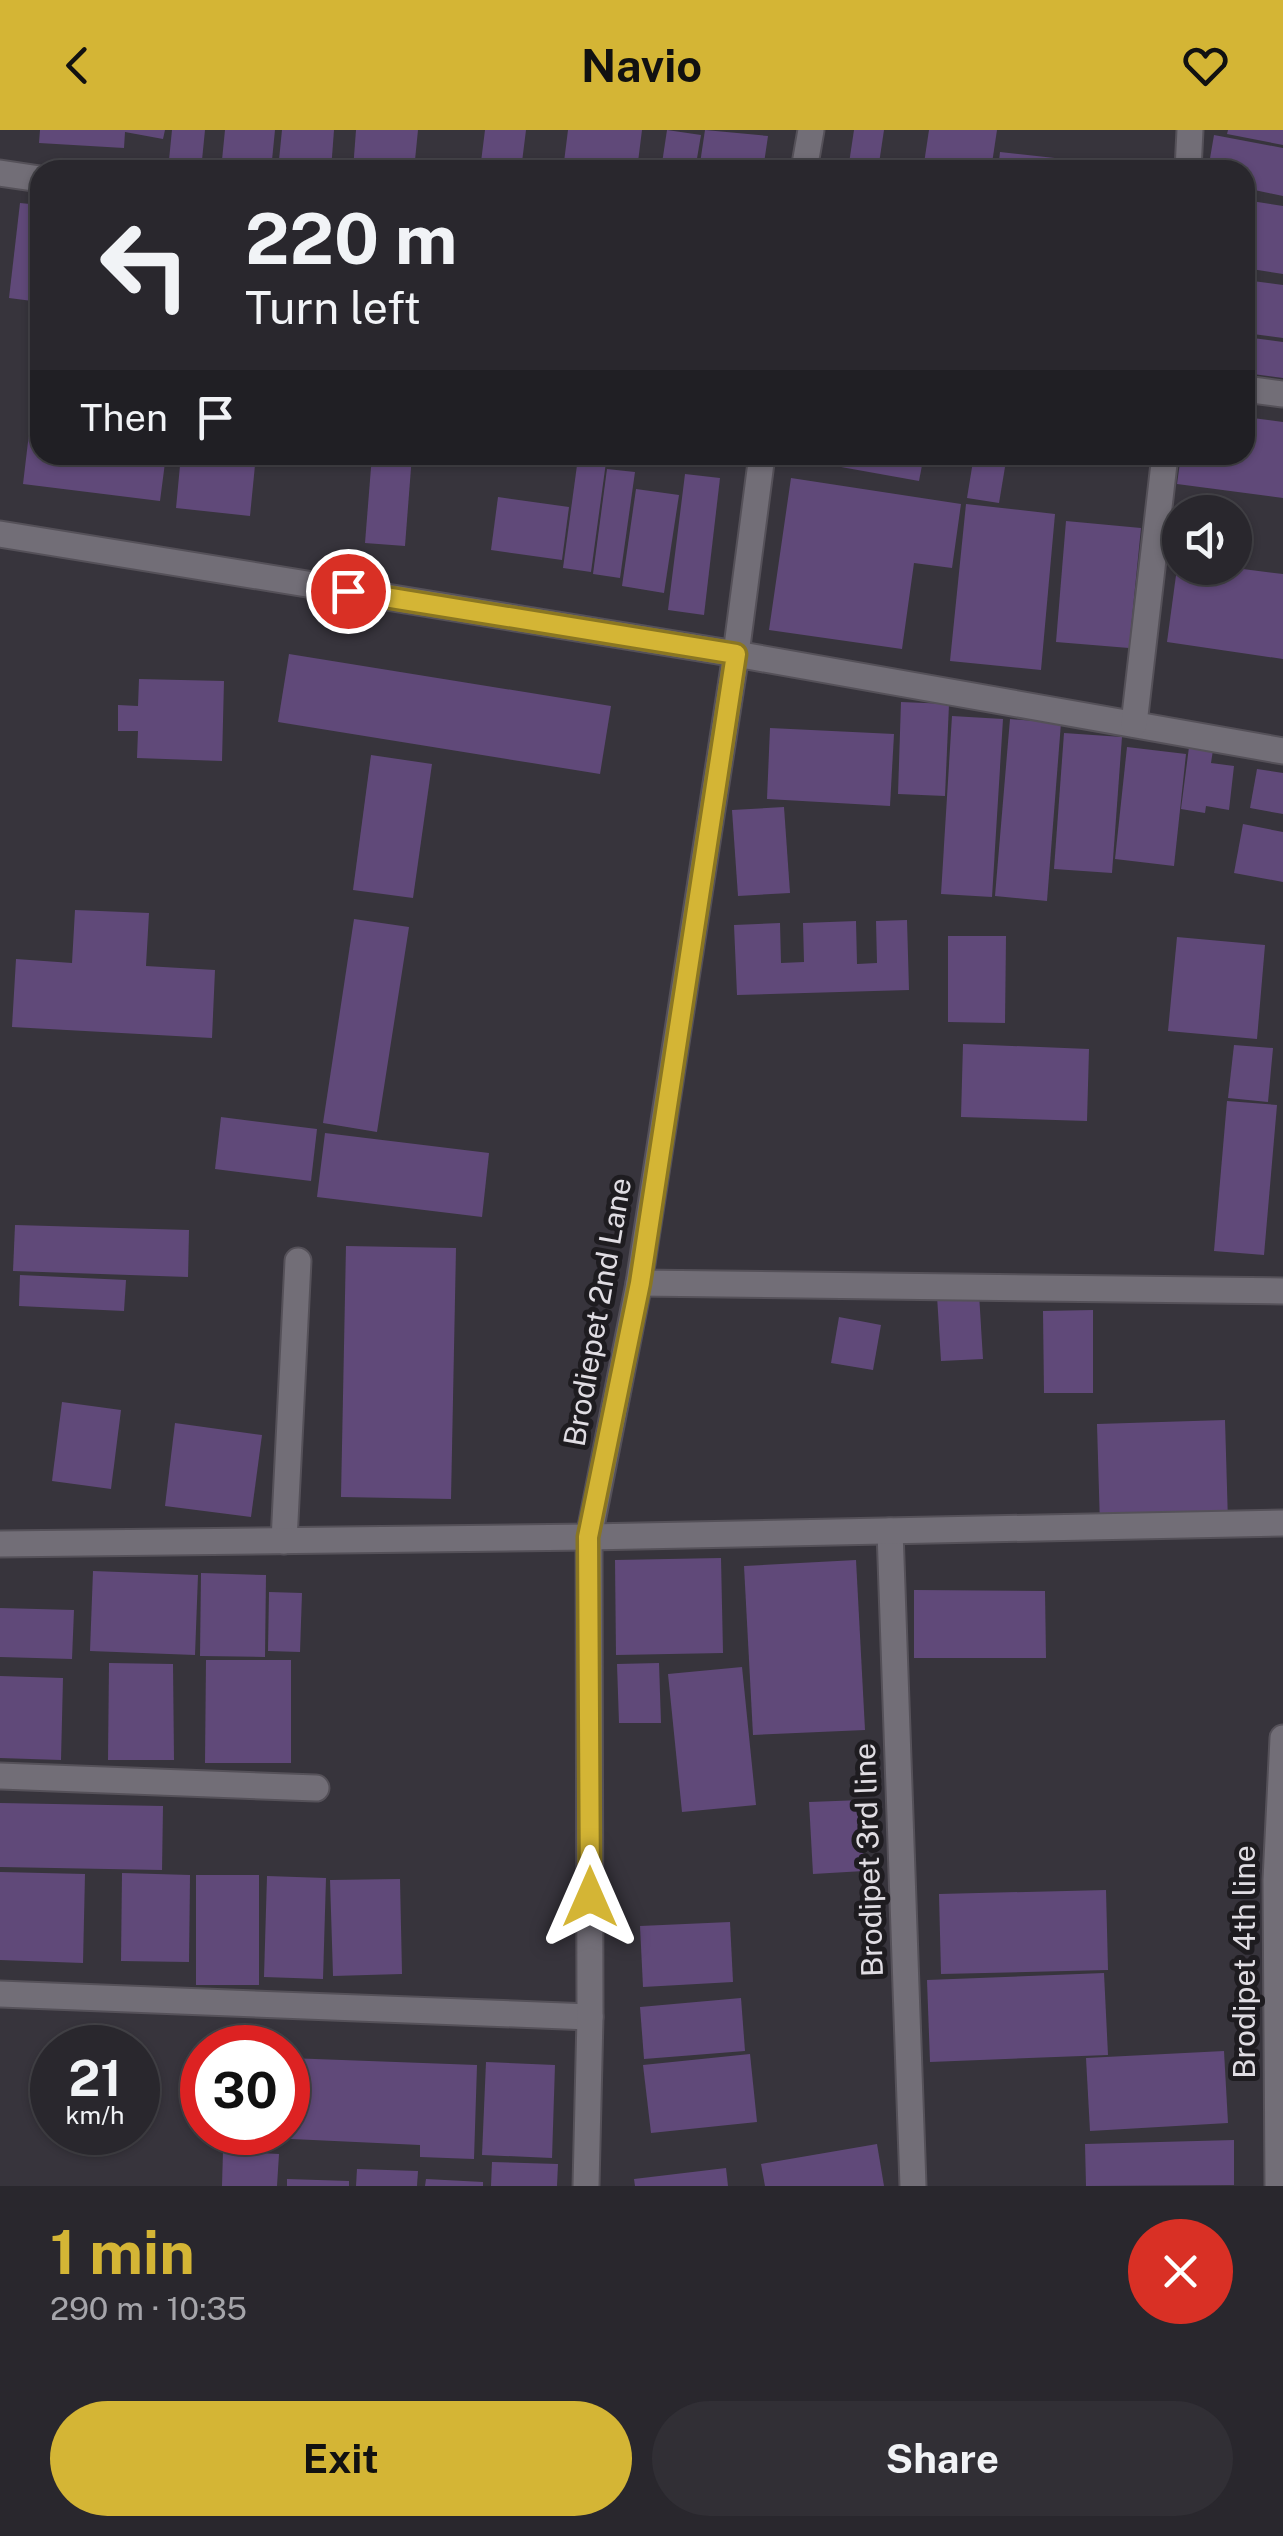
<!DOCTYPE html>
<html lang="en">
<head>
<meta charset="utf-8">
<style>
  body { margin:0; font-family:"Public Sans",sans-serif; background:#312f35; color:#f1f3f6; height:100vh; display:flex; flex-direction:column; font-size:38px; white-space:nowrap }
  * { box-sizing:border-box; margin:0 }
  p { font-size:32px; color:#a5a5aa }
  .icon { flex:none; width:55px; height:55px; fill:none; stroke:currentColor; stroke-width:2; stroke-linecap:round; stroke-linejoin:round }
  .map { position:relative; height:2056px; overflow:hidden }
  .sheet { display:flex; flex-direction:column; background:#29272d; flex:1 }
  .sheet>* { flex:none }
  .banner { position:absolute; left:30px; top:30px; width:1225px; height:305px; border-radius:30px; box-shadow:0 2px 8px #0004,0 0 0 2px #454449; background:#29272d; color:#f1f3f6; overflow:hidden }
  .fabs { position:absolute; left:1162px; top:365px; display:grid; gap:20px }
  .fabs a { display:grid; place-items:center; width:90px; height:90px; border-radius:50%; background:#29272d; box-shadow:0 2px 8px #0004,0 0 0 2px #454449; font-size:50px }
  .speed { position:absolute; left:30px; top:1895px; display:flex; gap:20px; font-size:50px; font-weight:700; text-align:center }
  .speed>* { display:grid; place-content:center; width:130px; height:130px; border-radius:50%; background:#29272d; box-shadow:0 2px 8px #0004,0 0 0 2px #454449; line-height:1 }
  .speed small { font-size:25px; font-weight:400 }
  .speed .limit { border:15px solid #d22; background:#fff; color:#111 }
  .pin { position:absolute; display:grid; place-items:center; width:85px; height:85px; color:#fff; margin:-42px; border:5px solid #fff; border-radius:50%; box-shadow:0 2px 10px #0007 }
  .me { position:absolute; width:110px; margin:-55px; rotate:0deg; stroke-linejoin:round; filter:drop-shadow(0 0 8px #0008) }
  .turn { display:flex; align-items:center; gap:35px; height:210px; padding:0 50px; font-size:45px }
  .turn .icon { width:130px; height:130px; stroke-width:2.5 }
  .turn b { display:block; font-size:70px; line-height:85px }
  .then { display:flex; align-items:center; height:95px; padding:0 50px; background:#0003; gap:20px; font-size:38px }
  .round { display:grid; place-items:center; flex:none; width:105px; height:105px; border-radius:52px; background:#312f35 }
  .overview { display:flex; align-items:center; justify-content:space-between; height:170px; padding:0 50px }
  h1 { font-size:60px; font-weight:700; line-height:75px; color:#d4b535 }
  .cta { display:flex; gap:20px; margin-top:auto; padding:20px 50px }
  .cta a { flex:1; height:115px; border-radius:60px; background:#d4b535; color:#111; font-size:40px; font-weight:700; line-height:115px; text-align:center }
  .cta a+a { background:#312f35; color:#f1f3f6 }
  header { display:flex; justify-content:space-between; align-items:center; height:130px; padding:0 50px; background:#d4b535; color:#111; font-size:45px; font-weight:700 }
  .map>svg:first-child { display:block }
  .building { fill:#604979 }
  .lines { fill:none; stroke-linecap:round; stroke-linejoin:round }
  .minor-casing { stroke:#555159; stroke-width:29 }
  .tertiary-casing { stroke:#555159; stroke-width:29 }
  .minor { stroke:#726e77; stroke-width:25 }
  .tertiary { stroke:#726e77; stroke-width:25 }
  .route-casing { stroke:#8a7622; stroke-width:25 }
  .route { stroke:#d4b535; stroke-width:18 }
  .labels { text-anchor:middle; stroke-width:10; stroke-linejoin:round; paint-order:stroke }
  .street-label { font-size:30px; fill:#e0dde3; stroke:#1e1c20 }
</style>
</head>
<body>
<header><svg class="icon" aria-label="back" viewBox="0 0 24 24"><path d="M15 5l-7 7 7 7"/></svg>Navio<svg class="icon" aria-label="heart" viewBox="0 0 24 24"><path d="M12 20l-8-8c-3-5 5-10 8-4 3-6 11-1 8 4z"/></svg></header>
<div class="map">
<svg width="1283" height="2056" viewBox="0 0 1283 2056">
  <rect width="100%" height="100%" fill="#37343c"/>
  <g class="building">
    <path d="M 40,0 L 165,0 L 163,9 L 125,2 L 124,18 L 39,13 Z"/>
    <path d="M 172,0 L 205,0 L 201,40 L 168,40 Z"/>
    <path d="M 225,0 L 275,0 L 271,40 L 221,40 Z"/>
    <path d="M 282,0 L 334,0 L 331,40 L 278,40 Z"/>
    <path d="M 356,0 L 418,0 L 414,40 L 353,40 Z"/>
    <path d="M 485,0 L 526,0 L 521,40 L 480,40 Z"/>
    <path d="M 568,0 L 642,0 L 637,40 L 563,40 Z"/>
    <path d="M 667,0 L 701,5 L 695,40 L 661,40 Z"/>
    <path d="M 705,0 L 768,6 L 763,40 L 699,40 Z"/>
    <path d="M 854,0 L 884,0 L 878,40 L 848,40 Z"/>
    <path d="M 929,0 L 997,0 L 991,40 L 923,40 Z"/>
    <path d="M 1228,0 L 1283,0 L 1283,15 L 1227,4 Z"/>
    <path d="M 1214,5 L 1283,18 L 1283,66 L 1245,58 L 1245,40 L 1208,40 Z"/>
    <path d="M 1000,22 L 1137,37 L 1136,40 L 998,40 Z"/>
    <path d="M 1245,70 L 1283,76 L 1283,144 L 1245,138 Z"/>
    <path d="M 20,73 L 40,75 L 40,172 L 9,168 Z"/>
    <path d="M 1245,150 L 1283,155 L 1283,208 L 1245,203 Z"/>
    <path d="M 1245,207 L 1283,212 L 1283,248 L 1245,243 Z"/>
    <path d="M 33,270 L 40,271 L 40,325 L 166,325 L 160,371 L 23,354 Z"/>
    <path d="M 1245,287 L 1283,292 L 1283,368 L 1177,354 L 1181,325 L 1245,325 Z"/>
    <path d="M 181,325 L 256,325 L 250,386 L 176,378 Z"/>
    <path d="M 372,325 L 412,325 L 405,416 L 365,413 Z"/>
    <path d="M 795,325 L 836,325 L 834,337 L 794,330 Z"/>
    <path d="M 843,325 L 924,325 L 919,351 L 841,337 Z"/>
    <path d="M 974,325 L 1007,325 L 999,373 L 967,368 Z"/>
    <path d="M 578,328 L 606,332 L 591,442 L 563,438 Z"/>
    <path d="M 607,339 L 635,342 L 620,448 L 593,444 Z"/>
    <path d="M 685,344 L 720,348 L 704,485 L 668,480 Z"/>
    <path d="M 791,348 L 961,374 L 952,438 L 914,433 L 902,519 L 769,500 Z"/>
    <path d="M 636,359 L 679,365 L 664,463 L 622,456 Z"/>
    <path d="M 498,367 L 569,377 L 562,430 L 491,420 Z"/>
    <path d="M 966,374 L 1055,384 L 1041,540 L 950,531 Z"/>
    <path d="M 1066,391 L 1141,398 L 1129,518 L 1056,512 Z"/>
    <path d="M 1177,438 L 1235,438 L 1283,444 L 1283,529 L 1167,512 Z"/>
    <path d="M 289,524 L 611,576 L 600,644 L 278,592 Z"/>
    <path d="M 139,549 L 224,551 L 222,631 L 137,628 L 138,601 L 118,601 L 118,575 L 138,576 Z"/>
    <path d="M 901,572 L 949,574 L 945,666 L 898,664 Z"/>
    <path d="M 952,586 L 1003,589 L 992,767 L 941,764 Z"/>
    <path d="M 1010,589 L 1061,593 L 1047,771 L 995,766 Z"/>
    <path d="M 770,598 L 894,604 L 890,676 L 767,669 Z"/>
    <path d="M 1064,603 L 1122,607 L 1112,743 L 1054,739 Z"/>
    <path d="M 1127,617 L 1186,624 L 1174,736 L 1115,729 Z"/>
    <path d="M 1189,617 L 1213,620 L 1211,633 L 1234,636 L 1229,680 L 1206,676 L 1205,683 L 1181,679 Z"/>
    <path d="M 371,625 L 432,634 L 413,768 L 353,760 Z"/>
    <path d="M 1257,639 L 1283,643 L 1283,684 L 1250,678 Z"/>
    <path d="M 784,677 L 790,763 L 738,766 L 732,680 Z"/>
    <path d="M 1243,694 L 1283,702 L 1283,752 L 1234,743 Z"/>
    <path d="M 75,780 L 149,783 L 146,836 L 215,840 L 212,908 L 12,897 L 16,829 L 72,833 Z"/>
    <path d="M 354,789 L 409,797 L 377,1002 L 323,993 Z"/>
    <path d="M 907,790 L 909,860 L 737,865 L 734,795 L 780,793 L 781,833 L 804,832 L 803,793 L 856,791 L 857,834 L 877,833 L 876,791 Z"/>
    <path d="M 948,806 L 1006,806 L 1005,893 L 948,892 Z"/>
    <path d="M 1177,807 L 1265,815 L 1257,909 L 1168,901 Z"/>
    <path d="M 963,914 L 1089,919 L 1087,991 L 961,987 Z"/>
    <path d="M 1234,915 L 1273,918 L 1268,972 L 1228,968 Z"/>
    <path d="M 1227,971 L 1277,975 L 1264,1125 L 1214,1121 Z"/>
    <path d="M 221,987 L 317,999 L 311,1051 L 215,1039 Z"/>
    <path d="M 325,1003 L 489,1023 L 482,1087 L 317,1067 Z"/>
    <path d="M 15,1095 L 189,1100 L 188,1147 L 13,1141 Z"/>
    <path d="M 346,1116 L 456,1118 L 451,1369 L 341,1367 Z"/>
    <path d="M 20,1145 L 126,1150 L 124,1181 L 19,1176 Z"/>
    <path d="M 979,1164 L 983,1229 L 941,1231 L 937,1166 Z"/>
    <path d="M 1093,1180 L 1093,1263 L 1044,1263 L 1043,1181 Z"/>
    <path d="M 839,1187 L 881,1195 L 873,1240 L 831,1233 Z"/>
    <path d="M 62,1272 L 121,1280 L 111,1359 L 52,1351 Z"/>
    <path d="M 1225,1290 L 1228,1392 L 1100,1396 L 1097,1294 Z"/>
    <path d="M 175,1293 L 262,1305 L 251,1387 L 165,1376 Z"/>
    <path d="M 721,1428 L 723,1523 L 616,1525 L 615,1430 Z"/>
    <path d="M 856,1430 L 865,1600 L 753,1605 L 744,1436 Z"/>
    <path d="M 93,1441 L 198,1445 L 195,1525 L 90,1521 Z"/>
    <path d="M 201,1443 L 266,1445 L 265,1527 L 200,1526 Z"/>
    <path d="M 914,1460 L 1045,1461 L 1046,1528 L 914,1528 Z"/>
    <path d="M 269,1462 L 302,1463 L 300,1522 L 268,1521 Z"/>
    <path d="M 0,1478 L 74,1480 L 72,1529 L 0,1527 Z"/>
    <path d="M 206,1530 L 291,1530 L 291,1633 L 205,1633 Z"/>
    <path d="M 109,1533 L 173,1534 L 174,1630 L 108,1630 Z"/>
    <path d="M 659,1533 L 661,1593 L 619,1593 L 617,1534 Z"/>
    <path d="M 742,1537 L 756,1675 L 682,1682 L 668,1544 Z"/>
    <path d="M 0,1546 L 63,1548 L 61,1630 L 0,1628 Z"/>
    <path d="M 862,1670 L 864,1741 L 813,1744 L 809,1672 Z"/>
    <path d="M 0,1673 L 163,1676 L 162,1740 L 0,1737 Z"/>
    <path d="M 0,1742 L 85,1744 L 83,1833 L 0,1830 Z"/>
    <path d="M 122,1743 L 190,1745 L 189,1832 L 121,1831 Z"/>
    <rect x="196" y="1745" width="63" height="110"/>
    <path d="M 267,1746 L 326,1748 L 323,1849 L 264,1847 Z"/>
    <path d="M 400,1749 L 402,1844 L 333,1846 L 330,1750 Z"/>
    <path d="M 1106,1760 L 1108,1840 L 941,1844 L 939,1764 Z"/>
    <path d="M 730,1792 L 733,1852 L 643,1857 L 640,1796 Z"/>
    <path d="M 1104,1843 L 1108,1925 L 930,1932 L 927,1850 Z"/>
    <path d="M 741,1868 L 745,1921 L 644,1929 L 640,1877 Z"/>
    <path d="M 1224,1921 L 1228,1993 L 1090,2001 L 1086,1928 Z"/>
    <path d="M 750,1924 L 757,1992 L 651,2003 L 643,1935 Z"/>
    <path d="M 288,1928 L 477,1935 L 474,2029 L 420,2027 L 420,2015 L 230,2006 L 230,2002 L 288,2002 Z"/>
    <path d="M 486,1932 L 555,1935 L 552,2028 L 482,2025 Z"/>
    <path d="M 1234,2010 L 1234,2055 L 1086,2056 L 1085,2014 Z"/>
    <path d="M 877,2014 L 884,2056 L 765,2056 L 761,2034 Z"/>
    <path d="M 223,2021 L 279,2024 L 277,2056 L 222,2056 Z"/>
    <path d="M 492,2032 L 558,2034 L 557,2056 L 491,2056 Z"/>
    <path d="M 726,2038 L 728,2056 L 635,2056 L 634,2049 Z"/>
    <path d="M 357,2039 L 418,2041 L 417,2056 L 356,2056 Z"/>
    <path d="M 287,2049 L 349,2051 L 349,2056 L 287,2056 Z"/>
    <path d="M 426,2049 L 483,2052 L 483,2056 L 425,2056 Z"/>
  </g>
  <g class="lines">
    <g class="minor-casing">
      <g id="minor">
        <path d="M 804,40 L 811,0"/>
        <path d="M 1188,40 L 1190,0"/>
        <path d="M 0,43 L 40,49"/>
        <path d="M 1245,259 L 1283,264"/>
        <path d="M 0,404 L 736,524 L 1283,621"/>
        <path d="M 1134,594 L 1165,325"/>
        <path d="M 639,1153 L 1283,1161"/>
        <path d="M 890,1401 L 913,2056"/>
        <path d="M 284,1411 L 298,1131"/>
        <path d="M 0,1414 L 589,1407 L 1283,1393"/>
        <path d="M 0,1646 L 316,1658"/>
        <path d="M 0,1864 L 590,1887"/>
        <path d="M 586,2056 L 590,1887 L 589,1407 L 639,1153 L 736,524 L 762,325"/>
      </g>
    </g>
    <g class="tertiary-casing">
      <path id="tertiary" d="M 1278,2056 L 1276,1750 L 1283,1608"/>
    </g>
    <use href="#minor" class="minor"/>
    <use href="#tertiary" class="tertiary"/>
  </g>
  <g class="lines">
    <g class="route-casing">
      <path id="route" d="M 348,461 L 736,524 L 640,1153 L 588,1407 L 590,1767"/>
    </g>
    <use href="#route" class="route"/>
  </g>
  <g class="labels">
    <g class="street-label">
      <text transform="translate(598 1182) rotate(-80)" y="10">Brodiepet 2nd Lane</text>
      <text transform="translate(869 1730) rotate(-92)" y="10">Brodipet 3rd line</text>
      <text transform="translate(1245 1832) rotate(-90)" y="10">Brodipet 4th line</text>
    </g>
  </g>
</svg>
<div class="fabs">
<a><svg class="icon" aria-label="sound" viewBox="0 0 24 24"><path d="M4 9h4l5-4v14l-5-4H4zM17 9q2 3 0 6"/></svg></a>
</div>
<div class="speed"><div>21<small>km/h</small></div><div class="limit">30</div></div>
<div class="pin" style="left:348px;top:461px;background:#d93025"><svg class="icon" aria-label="arrive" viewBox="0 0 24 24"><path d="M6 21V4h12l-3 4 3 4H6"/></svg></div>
<svg class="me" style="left:590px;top:1767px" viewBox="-20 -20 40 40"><path d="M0-17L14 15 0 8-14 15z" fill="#d4b535" stroke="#fff" stroke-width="4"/></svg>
<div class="banner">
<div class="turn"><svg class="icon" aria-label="left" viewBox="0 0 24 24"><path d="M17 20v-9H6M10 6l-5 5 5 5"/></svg><div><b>220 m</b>Turn left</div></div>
<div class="then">Then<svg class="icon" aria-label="arrive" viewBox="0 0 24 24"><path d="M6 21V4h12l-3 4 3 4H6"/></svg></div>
</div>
</div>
<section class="sheet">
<div class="overview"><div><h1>1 min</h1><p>290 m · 10:35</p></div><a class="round" style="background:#d93025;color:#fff"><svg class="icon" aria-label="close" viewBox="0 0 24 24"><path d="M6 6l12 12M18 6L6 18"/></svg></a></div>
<div class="cta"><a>Exit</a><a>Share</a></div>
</section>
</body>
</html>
